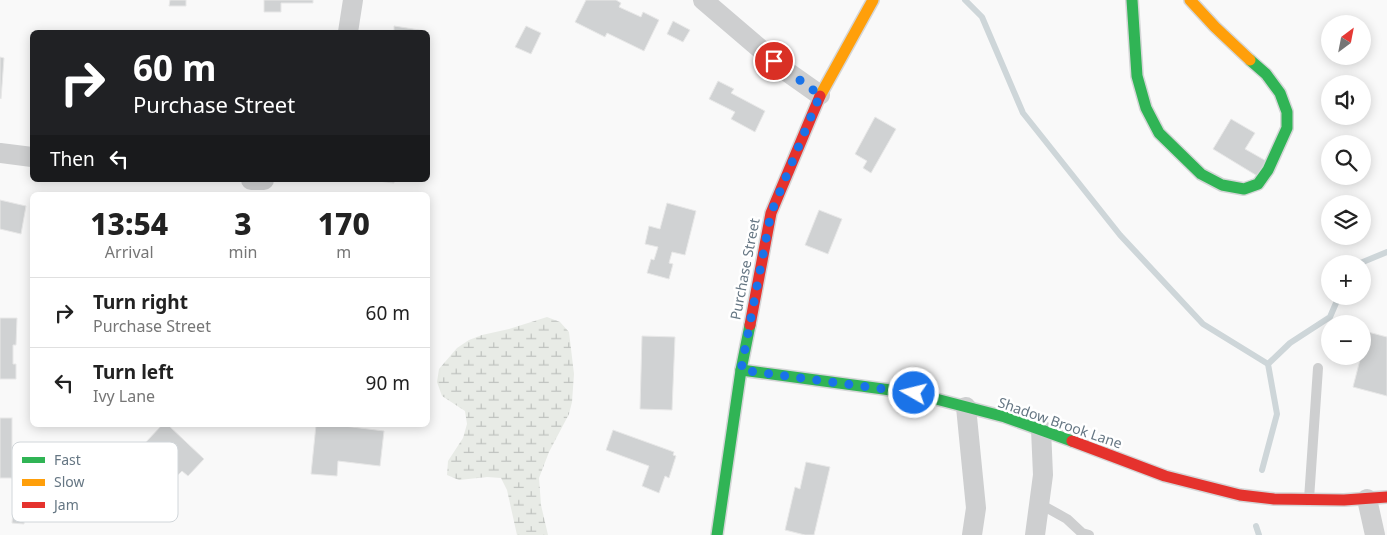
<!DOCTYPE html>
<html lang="en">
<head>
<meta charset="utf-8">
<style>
  body { margin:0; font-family:"Noto Sans",sans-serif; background:#f6f6f6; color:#222; height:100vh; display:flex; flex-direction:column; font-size:19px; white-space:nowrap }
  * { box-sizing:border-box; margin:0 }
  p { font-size:16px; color:#767676 }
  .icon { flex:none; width:28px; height:28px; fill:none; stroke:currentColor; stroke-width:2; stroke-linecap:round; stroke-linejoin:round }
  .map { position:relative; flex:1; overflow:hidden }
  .side { position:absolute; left:30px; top:192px; width:400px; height:235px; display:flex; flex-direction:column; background:#fff; border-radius:8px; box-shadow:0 2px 12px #0003 }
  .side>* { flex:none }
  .guide { position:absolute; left:30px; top:30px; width:400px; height:152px; border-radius:8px; box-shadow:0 2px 12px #0003; background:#202124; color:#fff; overflow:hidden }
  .needle { width:32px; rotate:32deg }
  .buttons { position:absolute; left:1321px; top:15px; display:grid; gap:10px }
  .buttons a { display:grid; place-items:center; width:50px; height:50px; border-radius:50%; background:#fff; box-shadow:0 2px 12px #0003; font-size:25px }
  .pin { position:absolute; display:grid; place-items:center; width:42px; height:42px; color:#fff; margin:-21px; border:2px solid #fff; border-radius:50%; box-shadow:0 1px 5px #0007 }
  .me { position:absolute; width:55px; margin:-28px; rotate:278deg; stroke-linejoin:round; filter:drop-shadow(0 0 4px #0008) }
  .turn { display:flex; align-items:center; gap:18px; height:105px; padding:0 20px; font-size:22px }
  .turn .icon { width:65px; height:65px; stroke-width:2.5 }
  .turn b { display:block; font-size:35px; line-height:42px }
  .then { display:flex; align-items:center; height:48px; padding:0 20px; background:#0003; gap:10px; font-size:19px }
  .eta { display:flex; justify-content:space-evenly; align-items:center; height:85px; text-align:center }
  .eta b { font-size:30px; font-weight:800; line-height:35px }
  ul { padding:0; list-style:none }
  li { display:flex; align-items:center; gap:15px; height:70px; padding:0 20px; border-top:1px solid #e0e0e0 }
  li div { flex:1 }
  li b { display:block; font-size:19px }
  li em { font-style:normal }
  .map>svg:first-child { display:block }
  .wetland { fill:url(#wetland-marsh) }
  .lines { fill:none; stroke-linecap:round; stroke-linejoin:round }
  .stream { stroke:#ced6d9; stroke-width:6 }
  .building { fill:#d0d2d3; stroke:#e8e8e8 }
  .fast-casing { stroke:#d5d6d7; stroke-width:14 }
  .slow-casing { stroke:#d5d6d7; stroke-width:14 }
  .jam-casing { stroke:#d5d6d7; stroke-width:14 }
  .lane { stroke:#cecfd0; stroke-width:10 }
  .street { stroke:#cecfd0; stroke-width:20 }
  .fast { stroke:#30b455; stroke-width:11 }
  .slow { stroke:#ff9f0a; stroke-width:11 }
  .jam { stroke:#e5322d; stroke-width:11 }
  .route { stroke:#1a73e8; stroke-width:9; stroke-dasharray:0 16.2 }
  .labels { text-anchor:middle; stroke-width:5; stroke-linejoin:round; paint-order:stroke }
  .street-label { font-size:14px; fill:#657683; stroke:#fff }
  .key { fill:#fff; stroke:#d1d6da; stroke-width:1 }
  .key-label { font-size:14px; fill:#657683 }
</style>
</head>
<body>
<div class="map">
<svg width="1387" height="535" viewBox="0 0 1387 535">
  <defs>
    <pattern id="wetland-marsh" width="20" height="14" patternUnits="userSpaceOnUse" patternTransform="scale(1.25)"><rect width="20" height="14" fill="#e8ebe6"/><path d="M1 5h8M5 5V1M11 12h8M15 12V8" fill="none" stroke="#c0c3c0"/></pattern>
  </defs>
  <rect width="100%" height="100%" fill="#f9f9f9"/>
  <path class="wetland" d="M 547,317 L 560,322 L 569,332 L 574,374 L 572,402 L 569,414 L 549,452 L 539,478 L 541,505 L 548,535 L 517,535 L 507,490 L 501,478 L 487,477 L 459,480 L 447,475 L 448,461 L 463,438 L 467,424 L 465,411 L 442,396 L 437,382 L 439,369 L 457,348 L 469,340 L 482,335 L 509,329 Z"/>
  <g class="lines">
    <g class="stream">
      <path d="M 965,0 L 982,17 L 1023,113 L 1120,235 L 1203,324 L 1268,364"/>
      <path d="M 1358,264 L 1387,252"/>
      <path d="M 1262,470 L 1277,414 L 1268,364 L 1290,343 L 1330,317 L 1339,296"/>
      <path d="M 1256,526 L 1259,535"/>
    </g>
  </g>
  <g class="building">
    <path d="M 170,0 L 186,0 L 186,6 L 169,6 Z"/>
    <path d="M 264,0 L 313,0 L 313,3 L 281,3 L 281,12 L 264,12 Z"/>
    <path d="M 586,0 L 616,0 L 621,3 L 619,7 L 641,17 L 643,12 L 659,20 L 644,51 L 607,33 L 605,37 L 575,22 Z"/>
    <path d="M 673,21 L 690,30 L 683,42 L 667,34 Z"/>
    <path d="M 394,26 L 426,31 L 426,32 L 394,32 Z"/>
    <path d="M 526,26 L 541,33 L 531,54 L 515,47 Z"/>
    <path d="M 0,57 L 4,58 L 1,99 L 0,98 Z"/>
    <path d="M 718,81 L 734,89 L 731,93 L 765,111 L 755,132 L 731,119 L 735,112 L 709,99 Z"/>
    <path d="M 875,117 L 896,129 L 871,173 L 863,168 L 867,161 L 855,154 Z"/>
    <path d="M 1231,119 L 1255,133 L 1245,149 L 1268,162 L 1259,177 L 1213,149 Z"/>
    <path d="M 370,180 L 394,180 L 394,183 Z"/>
    <path d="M 0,200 L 26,206 L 21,234 L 0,229 Z"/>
    <path d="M 667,203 L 696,211 L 685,255 L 672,252 L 669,263 L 673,264 L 669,279 L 647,273 L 651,259 L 654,260 L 658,247 L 645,244 L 649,226 L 660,229 Z"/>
    <path d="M 819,210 L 842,219 L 828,254 L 805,245 Z"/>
    <path d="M 0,318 L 17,318 L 16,345 L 13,345 L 13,364 L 16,364 L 16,379 L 0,379 Z"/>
    <path d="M 1368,332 L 1387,337 L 1387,396 L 1353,387 L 1361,356 L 1362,356 Z"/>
    <path d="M 642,336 L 675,337 L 672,410 L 640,409 Z"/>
    <rect x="0" y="418" width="12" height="60"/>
    <path d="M 162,425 L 168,425 L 204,459 L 188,476 L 182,471 L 171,482 L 175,486 L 165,496 L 159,490 L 156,493 L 128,465 L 135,458 L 138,460 L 151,446 L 146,442 Z"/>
    <path d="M 316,425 L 344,425 L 344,426 L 384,431 L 380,466 L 338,461 L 337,476 L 311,474 Z"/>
    <path d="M 613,430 L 674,452 L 673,455 L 676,456 L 669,478 L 665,476 L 659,493 L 642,486 L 649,466 L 606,450 Z"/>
    <path d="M 806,462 L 830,467 L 814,535 L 805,535 L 785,530 L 795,487 L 800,489 Z"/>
    <path d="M 13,511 L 25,512 L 24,524 L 12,523 Z"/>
  </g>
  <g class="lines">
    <g class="fast-casing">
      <g id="fast">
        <path d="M 1132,0 L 1137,76 L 1146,108 L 1159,133 L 1201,174 L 1222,185 L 1244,189 L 1258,184 L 1268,170 L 1287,128 L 1287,112 L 1280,93 L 1266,74 L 1250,60"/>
        <path d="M 741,370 L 913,393 L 1005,417 L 1072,441"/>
        <path d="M 717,535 L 741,370 L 750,325"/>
      </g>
    </g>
    <g class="slow-casing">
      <g id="slow">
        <path d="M 1190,0 L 1215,27 L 1250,60"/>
        <path d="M 820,96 L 873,0"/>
      </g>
    </g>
    <g class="jam-casing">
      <g id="jam">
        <path d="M 750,325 L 771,213 L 820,96"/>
        <path d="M 1072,441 L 1165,476 L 1240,495 L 1274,499 L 1344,500 L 1387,497"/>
      </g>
    </g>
    <g class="lane">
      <path d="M 1309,499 L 1318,368"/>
      <path d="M 1040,504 L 1067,519 L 1082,533 L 1089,535"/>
    </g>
    <g class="street">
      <path d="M 703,0 L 786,71 L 820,95"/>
      <path d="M 348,32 L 353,0"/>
      <path d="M 0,153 L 32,157"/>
      <path d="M 251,180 L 264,180"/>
      <path d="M 966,407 L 976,508 L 972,535"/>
      <path d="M 1367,499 L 1375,535"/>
      <path d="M 1035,535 L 1043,475 L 1041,429"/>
    </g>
    <use href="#fast" class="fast"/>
    <use href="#slow" class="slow"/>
    <use href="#jam" class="jam"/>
  </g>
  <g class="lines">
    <path class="route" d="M 774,61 L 820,95 L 771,213 L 741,370 L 914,393"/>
  </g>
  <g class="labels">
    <g class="street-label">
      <text transform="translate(745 269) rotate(-79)" y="5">Purchase Street</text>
      <text transform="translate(1060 423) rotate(19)" y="5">Shadow Brook Lane</text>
    </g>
  </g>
  <rect x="12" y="442" width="166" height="80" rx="8" class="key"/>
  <rect x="22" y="457" width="23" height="6" fill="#30b455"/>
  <rect x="22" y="479" width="23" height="7" fill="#ff9f0a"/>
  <rect x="22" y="502" width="23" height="6" fill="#e5322d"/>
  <g class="key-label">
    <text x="54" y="465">Fast</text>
    <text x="54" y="487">Slow</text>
    <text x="54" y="510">Jam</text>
  </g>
</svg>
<div class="buttons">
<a><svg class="needle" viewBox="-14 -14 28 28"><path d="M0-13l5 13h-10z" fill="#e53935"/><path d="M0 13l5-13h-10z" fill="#767676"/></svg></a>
<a><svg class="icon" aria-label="sound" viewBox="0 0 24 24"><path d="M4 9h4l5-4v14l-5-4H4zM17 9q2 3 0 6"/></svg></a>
<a><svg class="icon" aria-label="search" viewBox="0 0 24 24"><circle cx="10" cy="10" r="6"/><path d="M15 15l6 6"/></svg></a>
<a><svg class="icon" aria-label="layers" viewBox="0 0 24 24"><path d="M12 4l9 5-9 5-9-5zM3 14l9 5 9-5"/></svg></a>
<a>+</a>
<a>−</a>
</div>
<div class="pin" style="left:774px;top:61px;background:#d93025"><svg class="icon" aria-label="arrive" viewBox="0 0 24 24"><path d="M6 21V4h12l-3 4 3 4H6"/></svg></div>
<svg class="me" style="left:914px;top:393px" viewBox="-20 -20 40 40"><circle r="17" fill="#1a73e8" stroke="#fff" stroke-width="3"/><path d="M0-11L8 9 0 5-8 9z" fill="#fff"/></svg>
<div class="guide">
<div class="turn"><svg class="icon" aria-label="right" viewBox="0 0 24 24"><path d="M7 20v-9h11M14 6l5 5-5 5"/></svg><div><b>60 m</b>Purchase Street</div></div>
<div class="then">Then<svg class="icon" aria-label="left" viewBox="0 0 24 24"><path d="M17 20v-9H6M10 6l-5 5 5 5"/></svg></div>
</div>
<section class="side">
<div class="eta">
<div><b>13:54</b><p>Arrival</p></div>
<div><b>3</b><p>min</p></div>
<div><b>170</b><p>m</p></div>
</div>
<ul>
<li><svg class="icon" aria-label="right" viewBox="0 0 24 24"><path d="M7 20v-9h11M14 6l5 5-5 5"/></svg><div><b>Turn right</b><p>Purchase Street</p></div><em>60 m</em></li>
<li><svg class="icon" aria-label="left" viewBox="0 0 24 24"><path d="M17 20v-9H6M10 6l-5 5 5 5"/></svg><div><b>Turn left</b><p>Ivy Lane</p></div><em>90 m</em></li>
</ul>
</section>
</div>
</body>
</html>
